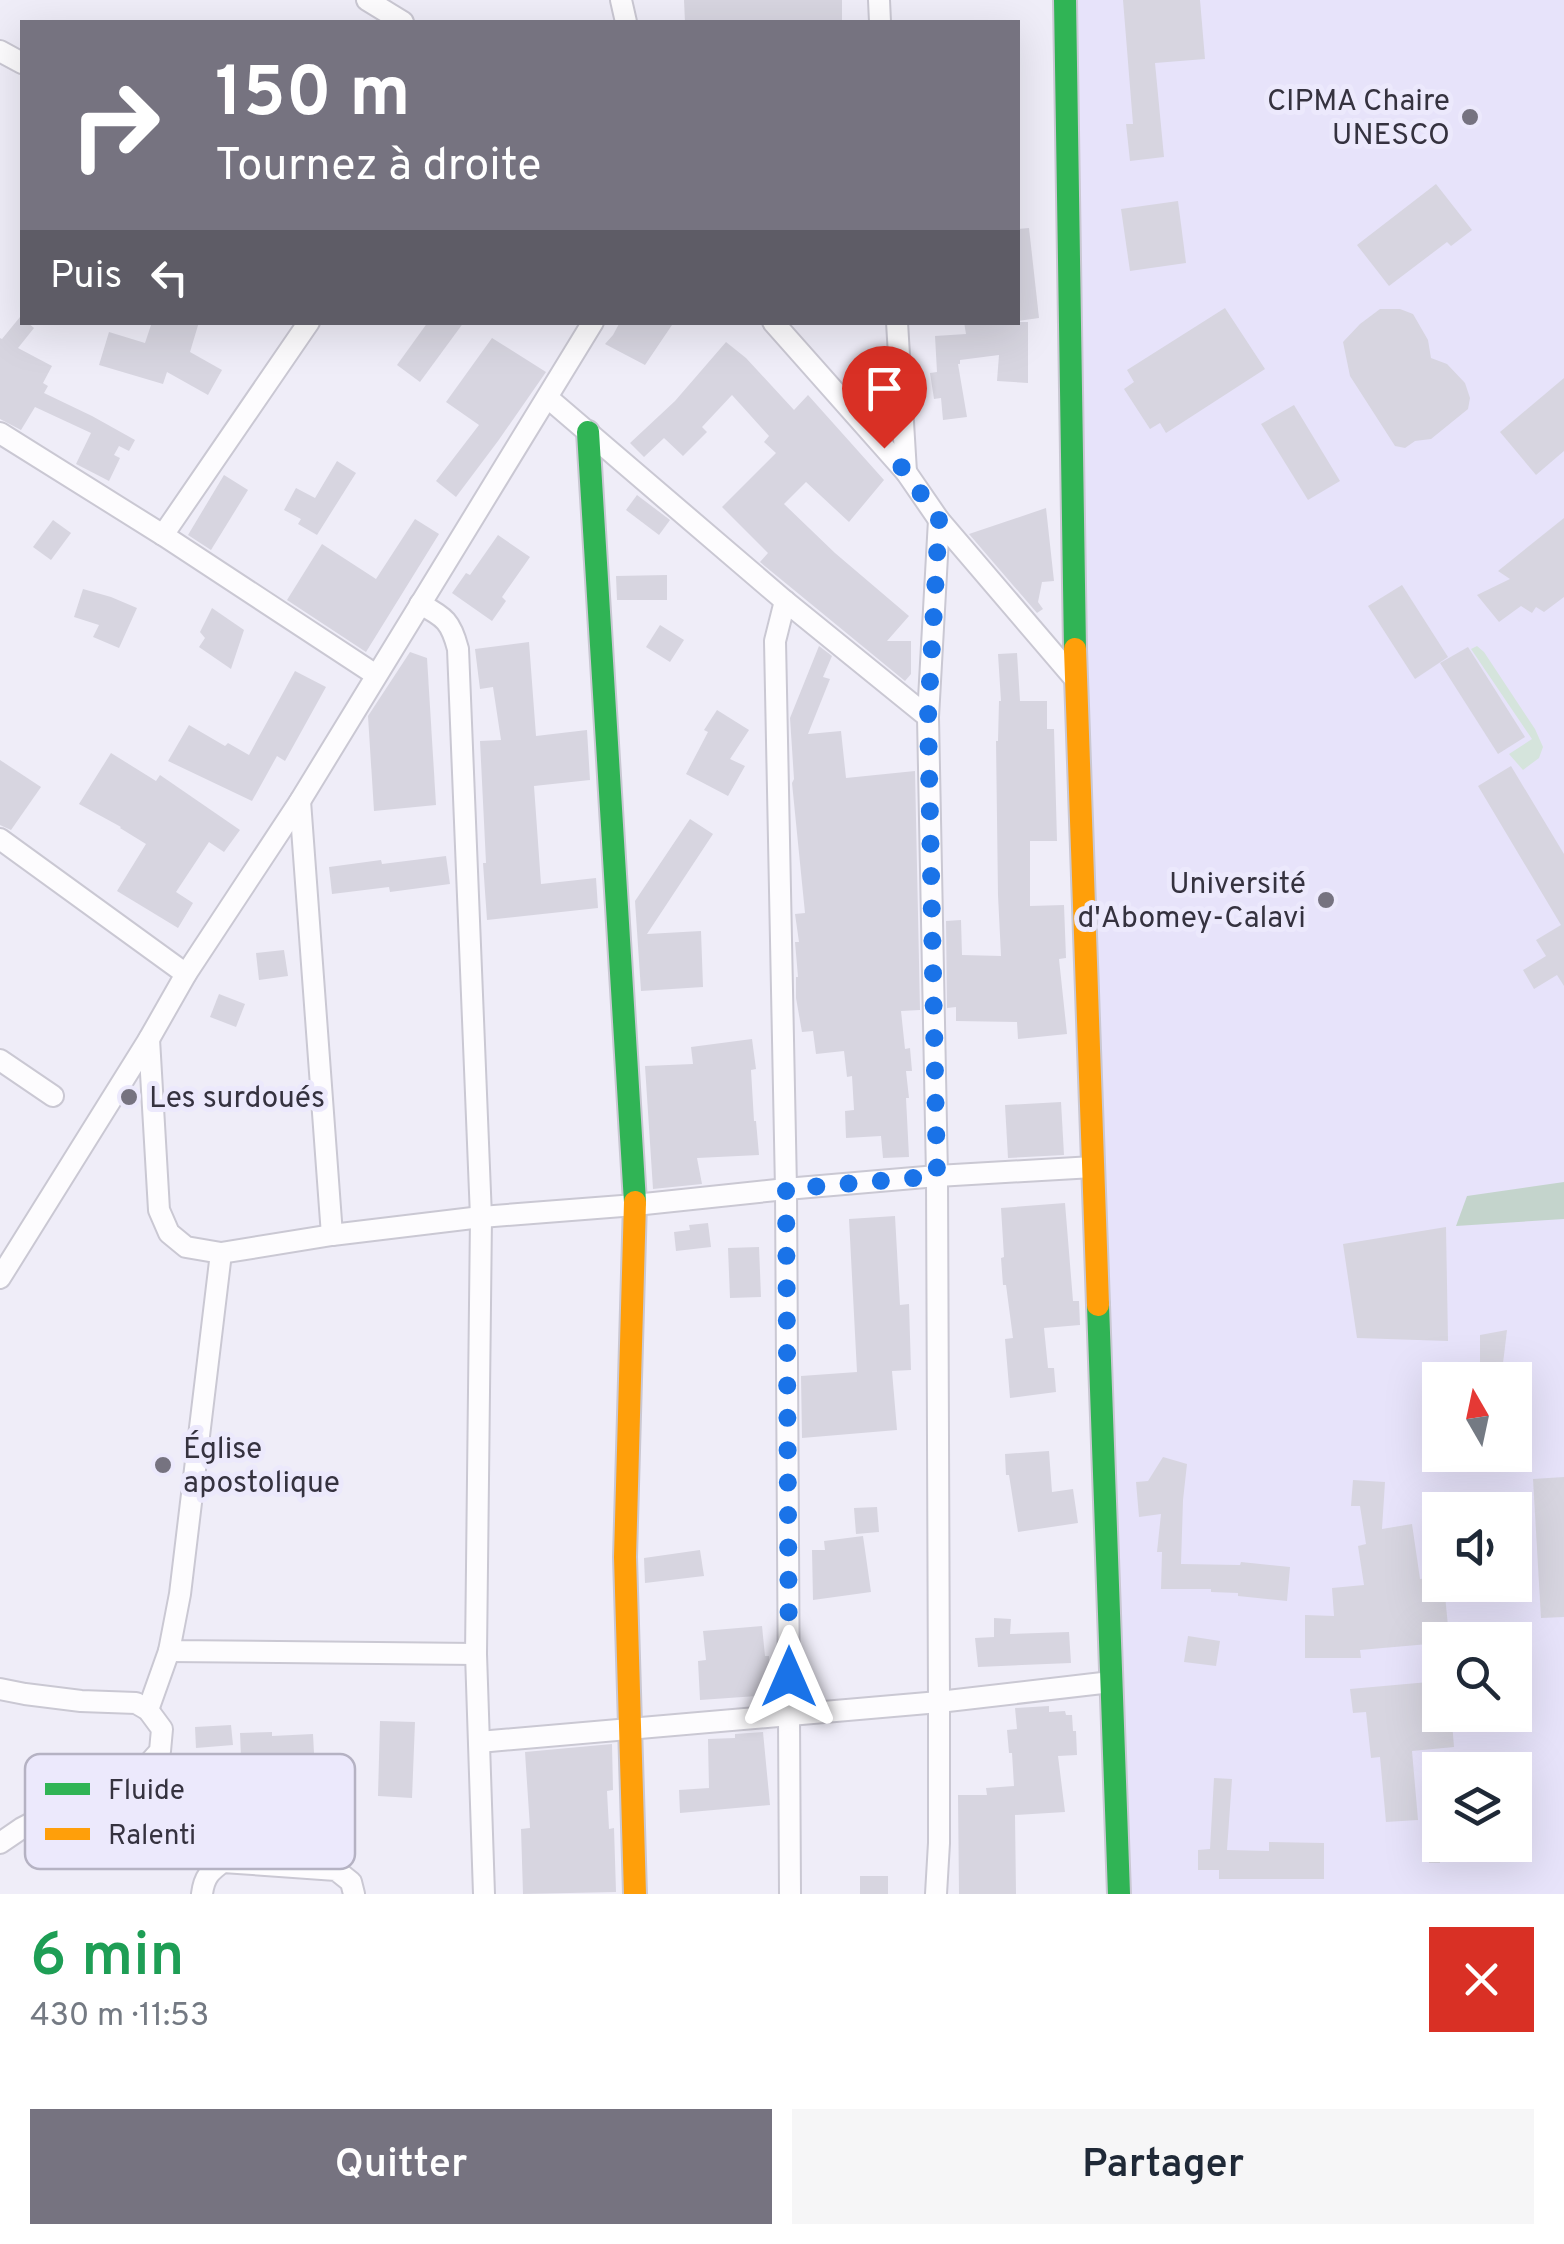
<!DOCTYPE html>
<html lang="fr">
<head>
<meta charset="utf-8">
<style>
  body { margin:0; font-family:Overpass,sans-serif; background:#f6f6f7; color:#1f2937; height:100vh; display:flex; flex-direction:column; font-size:38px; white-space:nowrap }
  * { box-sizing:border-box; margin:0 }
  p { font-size:32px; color:#747a83 }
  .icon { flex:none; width:55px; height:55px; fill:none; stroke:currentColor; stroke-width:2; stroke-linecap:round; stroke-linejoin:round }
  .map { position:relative; height:1894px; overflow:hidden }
  .sheet { display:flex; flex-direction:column; background:#fff; flex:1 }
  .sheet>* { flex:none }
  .guide { position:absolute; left:20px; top:20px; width:1000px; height:305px; border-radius:0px; box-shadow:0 10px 40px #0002; background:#767380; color:#fff; overflow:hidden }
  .needle { width:65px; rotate:351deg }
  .tools { position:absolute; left:1422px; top:1362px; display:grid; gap:20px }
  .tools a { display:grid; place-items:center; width:110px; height:110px; border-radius:0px; background:#fff; box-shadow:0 10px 40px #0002; font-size:50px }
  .pin { position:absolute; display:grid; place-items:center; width:85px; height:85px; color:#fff; margin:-102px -42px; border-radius:50% 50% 50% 0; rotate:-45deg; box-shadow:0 0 10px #0007 }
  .pin .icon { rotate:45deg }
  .me { position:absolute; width:110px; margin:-55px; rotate:0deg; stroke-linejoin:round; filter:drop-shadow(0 0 8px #0008) }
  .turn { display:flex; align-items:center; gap:35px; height:210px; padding:0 30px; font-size:45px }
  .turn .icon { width:130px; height:130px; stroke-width:2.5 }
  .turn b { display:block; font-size:70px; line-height:85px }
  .then { display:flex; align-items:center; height:95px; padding:0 30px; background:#0003; gap:20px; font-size:38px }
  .round { display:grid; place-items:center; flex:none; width:105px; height:105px; border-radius:0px; background:#f6f6f7 }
  .head { display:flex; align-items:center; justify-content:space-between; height:170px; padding:0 30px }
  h1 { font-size:60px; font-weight:600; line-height:75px; color:#1e9e55 }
  .cta { display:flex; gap:20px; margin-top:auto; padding:20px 30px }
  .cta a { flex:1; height:115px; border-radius:0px; background:#767380; color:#fff; font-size:40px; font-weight:600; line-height:115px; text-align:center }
  .cta a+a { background:#f6f6f7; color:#1f2937 }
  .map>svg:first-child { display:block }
  .built { fill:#e7e3fa; fill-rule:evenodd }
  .green { fill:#d5e4dc }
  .forest { fill:#c4d4cc }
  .building { fill:#d7d5e0 }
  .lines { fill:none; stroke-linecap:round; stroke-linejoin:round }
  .street-casing { stroke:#cac8d3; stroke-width:24 }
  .fast-casing { stroke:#cac8d3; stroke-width:26 }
  .slow-casing { stroke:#cac8d3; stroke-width:26 }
  .street { stroke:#fdfcfe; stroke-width:20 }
  .fast { stroke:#30b455; stroke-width:22 }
  .slow { stroke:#ff9f0a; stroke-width:22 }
  .route { stroke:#1a73e8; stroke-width:18; stroke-dasharray:0 32.4 }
  .poi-dot { fill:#767380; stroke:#ece9fc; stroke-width:4 }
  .labels { text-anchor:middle; stroke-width:10; stroke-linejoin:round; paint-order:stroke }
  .poi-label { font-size:30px; fill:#35323f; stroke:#ece9fc; text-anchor:end }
  .key { fill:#ece9fc; stroke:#b5b2c3; stroke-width:2.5 }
  .key-label { font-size:28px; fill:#35323f }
</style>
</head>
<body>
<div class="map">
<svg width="1564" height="1894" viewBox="0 0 1564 1894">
  <rect width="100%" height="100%" fill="#efedf8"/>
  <path class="built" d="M 1070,0 L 1564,0 L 1564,1894 L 1128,1894 L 1114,1625 ZM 1440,1380 L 1515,1380 L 1515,1455 L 1440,1455 ZM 1440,1510 L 1515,1510 L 1515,1585 L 1440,1585 ZM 1440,1640 L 1515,1640 L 1515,1715 L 1440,1715 ZM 1440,1770 L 1515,1770 L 1515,1845 L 1440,1845 Z"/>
  <path class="green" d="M 1477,646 L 1484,652 L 1535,729 L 1543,747 L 1539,758 L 1523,770 L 1509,754 L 1532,739 L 1471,649 Z"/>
  <path class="forest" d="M 1564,1182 L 1564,1219 L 1456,1226 L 1467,1196 Z"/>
  <g class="building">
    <path d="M 684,0 L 842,0 L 842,22 L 685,22 Z"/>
    <path d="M 1123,0 L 1200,0 L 1205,59 L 1155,63 L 1164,157 L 1130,161 L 1126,124 L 1133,124 Z"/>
    <path d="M 1436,184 L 1472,230 L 1451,246 L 1447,242 L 1389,286 L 1357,245 Z"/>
    <path d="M 1178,201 L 1186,263 L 1130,271 L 1121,209 Z"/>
    <path d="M 1029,228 L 1039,318 L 1018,321 L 1018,229 Z"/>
    <path d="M 1225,308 L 1265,369 L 1166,433 L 1160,423 L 1150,429 L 1124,389 L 1134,382 L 1127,370 Z"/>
    <path d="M 1380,309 L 1400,309 L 1413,314 L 1428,340 L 1431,358 L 1447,364 L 1465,383 L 1470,398 L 1468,409 L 1431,439 L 1415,441 L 1405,448 L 1395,446 L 1350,376 L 1343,342 L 1360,324 Z"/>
    <path d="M 20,317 L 22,322 L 27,322 L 34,328 L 18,348 L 52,366 L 43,383 L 48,386 L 44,393 L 92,416 L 135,440 L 129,451 L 119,446 L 114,455 L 120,458 L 109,481 L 76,464 L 91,433 L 35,407 L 21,430 L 0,419 L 0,338 L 2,339 Z"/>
    <path d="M 152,322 L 199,322 L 190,352 L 222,370 L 208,395 L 167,372 L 163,384 L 99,365 L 109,332 L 145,343 Z"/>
    <path d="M 428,322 L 464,322 L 420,382 L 397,365 Z"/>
    <path d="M 620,322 L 674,322 L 645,365 L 605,344 L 613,335 Z"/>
    <path d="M 964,322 L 1028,322 L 1028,383 L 997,381 L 999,355 L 960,360 L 960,364 L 958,364 L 967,417 L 943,420 L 941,398 L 934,399 L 930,373 L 937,372 L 935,336 L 966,334 Z"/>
    <path d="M 492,338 L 546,372 L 498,441 L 456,497 L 436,481 L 479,425 L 446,402 Z"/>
    <path d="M 726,342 L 746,358 L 794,410 L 808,395 L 884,480 L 849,522 L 806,482 L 784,504 L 835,553 L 909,616 L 887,641 L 911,641 L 911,674 L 905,681 L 760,562 L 768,553 L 722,507 L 776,453 L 764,442 L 769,436 L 732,395 L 702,427 L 707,432 L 683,456 L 664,438 L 644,457 L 630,443 L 675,401 Z"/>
    <path d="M 1564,378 L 1564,451 L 1536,475 L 1500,432 Z"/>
    <path d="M 1294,405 L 1340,481 L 1308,500 L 1261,424 Z"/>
    <path d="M 337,461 L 356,473 L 317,535 L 298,524 L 301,519 L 284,510 L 296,488 L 315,498 Z"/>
    <path d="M 224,475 L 248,490 L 211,550 L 188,535 Z"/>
    <path d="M 637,495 L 670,520 L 659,535 L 626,510 Z"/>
    <path d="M 1046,508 L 1054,581 L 1042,582 L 1038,602 L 1043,609 L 1037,613 L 969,534 Z"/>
    <path d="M 1564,518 L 1564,597 L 1544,612 L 1536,607 L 1532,613 L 1521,606 L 1499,622 L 1477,595 L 1510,579 L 1498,571 Z"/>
    <path d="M 415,519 L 439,534 L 366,652 L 287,600 L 322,544 L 376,579 Z"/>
    <path d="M 53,520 L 71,533 L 51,560 L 33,547 Z"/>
    <path d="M 498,535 L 530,557 L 502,597 L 506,601 L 492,621 L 452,593 L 466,573 L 470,575 Z"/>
    <path d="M 667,575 L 667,600 L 617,600 L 616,576 Z"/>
    <path d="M 1402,585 L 1448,657 L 1415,679 L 1368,606 Z"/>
    <path d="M 83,589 L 111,597 L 137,608 L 119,648 L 93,637 L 99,625 L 74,617 Z"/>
    <path d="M 212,608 L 244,630 L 231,669 L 199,647 L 205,638 L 200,632 Z"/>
    <path d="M 660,625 L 684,640 L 670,662 L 646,647 Z"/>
    <path d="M 529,642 L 536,736 L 587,730 L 590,780 L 534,786 L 541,884 L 596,878 L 598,908 L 487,920 L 483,863 L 486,863 L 480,741 L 501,740 L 493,687 L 480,689 L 475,649 Z"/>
    <path d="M 819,646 L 832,656 L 823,677 L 830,679 L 808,734 L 841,731 L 846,778 L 915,771 L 920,1010 L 901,1011 L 905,1049 L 910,1048 L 912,1071 L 906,1071 L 909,1098 L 906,1098 L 909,1157 L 883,1158 L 881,1136 L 846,1138 L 845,1111 L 854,1110 L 852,1076 L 847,1077 L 844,1051 L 816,1054 L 813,1031 L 802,1032 L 796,998 L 796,977 L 798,977 L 795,942 L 799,942 L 795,914 L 805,913 L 792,783 L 794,779 L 790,718 Z"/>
    <path d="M 1468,647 L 1525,737 L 1498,754 L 1440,663 Z"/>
    <path d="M 410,652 L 427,658 L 436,805 L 374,811 L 368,716 Z"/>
    <path d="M 1017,653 L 1020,701 L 1047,701 L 1047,729 L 1054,729 L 1057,841 L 1030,841 L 1030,906 L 1064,905 L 1066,958 L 1059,959 L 1067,1034 L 1018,1039 L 1017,1022 L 956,1021 L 956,1007 L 947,1008 L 946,921 L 961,920 L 962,955 L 1001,956 L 998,895 L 996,741 L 998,741 L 999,701 L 1001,701 L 998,654 Z"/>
    <path d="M 295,671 L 326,687 L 285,761 L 277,756 L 252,801 L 168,761 L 189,725 L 225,746 L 228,743 L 249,755 Z"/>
    <path d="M 717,710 L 749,730 L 730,759 L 745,766 L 728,796 L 686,774 L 708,732 L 704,730 Z"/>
    <path d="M 111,753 L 156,781 L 160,775 L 240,830 L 224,852 L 209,842 L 176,892 L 193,903 L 178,928 L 117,891 L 146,844 L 120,828 L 121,827 L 79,804 Z"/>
    <path d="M 0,760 L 41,787 L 11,830 L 0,825 Z"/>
    <path d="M 1511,766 L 1564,854 L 1564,986 L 1557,975 L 1534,989 L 1523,970 L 1546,956 L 1536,940 L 1561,925 L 1478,786 Z"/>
    <path d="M 690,819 L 713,834 L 647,934 L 701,931 L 703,987 L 641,991 L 635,901 Z"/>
    <path d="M 446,856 L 450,884 L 390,892 L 389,887 L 332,894 L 329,867 L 381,860 L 382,864 Z"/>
    <path d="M 284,950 L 288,976 L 259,980 L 256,953 Z"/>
    <path d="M 219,994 L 245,1004 L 236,1027 L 210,1017 Z"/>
    <path d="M 752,1039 L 756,1069 L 751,1070 L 754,1121 L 756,1121 L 759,1155 L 697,1158 L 702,1184 L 653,1189 L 645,1066 L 693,1064 L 691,1047 Z"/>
    <path d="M 1061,1102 L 1064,1155 L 1008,1158 L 1005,1105 Z"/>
    <path d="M 1065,1203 L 1073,1301 L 1079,1301 L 1080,1325 L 1044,1328 L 1048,1368 L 1054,1368 L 1056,1392 L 1010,1398 L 1005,1339 L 1013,1338 L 1006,1285 L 1003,1285 L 1001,1258 L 1004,1257 L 1001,1208 Z"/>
    <path d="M 895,1216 L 900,1305 L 909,1304 L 911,1370 L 892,1371 L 897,1430 L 802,1438 L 801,1376 L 857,1372 L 849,1219 Z"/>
    <path d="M 708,1223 L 711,1247 L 676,1251 L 674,1232 L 690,1230 L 689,1225 Z"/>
    <path d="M 1446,1227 L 1448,1341 L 1357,1338 L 1343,1244 Z"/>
    <path d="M 759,1247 L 761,1297 L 730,1298 L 728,1248 Z"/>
    <path d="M 1507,1330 L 1501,1380 L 1480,1380 L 1480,1335 Z"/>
    <path d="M 1049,1451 L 1052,1492 L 1073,1489 L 1078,1523 L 1018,1532 L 1009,1475 L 1006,1475 L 1005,1454 Z"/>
    <path d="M 1163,1457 L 1187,1464 L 1183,1500 L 1181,1564 L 1240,1565 L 1241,1562 L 1290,1567 L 1287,1601 L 1238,1596 L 1238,1593 L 1211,1592 L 1211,1589 L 1161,1589 L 1162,1552 L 1157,1552 L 1161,1514 L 1139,1517 L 1136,1482 L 1148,1481 Z"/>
    <path d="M 1564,1477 L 1564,1617 L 1541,1618 L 1533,1479 Z"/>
    <path d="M 1353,1480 L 1385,1482 L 1382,1529 L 1412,1524 L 1420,1579 L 1440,1577 L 1440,1585 L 1444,1585 L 1448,1626 L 1487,1622 L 1488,1639 L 1440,1640 L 1440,1643 L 1360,1650 L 1361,1658 L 1305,1658 L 1305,1615 L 1334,1616 L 1332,1588 L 1364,1585 L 1358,1546 L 1366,1544 L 1360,1506 L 1351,1506 Z"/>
    <path d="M 877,1507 L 879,1532 L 856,1534 L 854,1508 Z"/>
    <path d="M 863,1536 L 871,1592 L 813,1600 L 812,1550 L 825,1550 L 824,1541 Z"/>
    <path d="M 700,1550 L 704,1576 L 645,1583 L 644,1558 Z"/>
    <path d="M 994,1618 L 1011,1619 L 1010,1634 L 1069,1632 L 1071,1663 L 978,1667 L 975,1638 L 994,1637 Z"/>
    <path d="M 762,1626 L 765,1656 L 769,1656 L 772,1695 L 700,1700 L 698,1661 L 706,1660 L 703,1631 Z"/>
    <path d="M 1188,1636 L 1220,1641 L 1216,1666 L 1184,1662 Z"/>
    <path d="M 1440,1681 L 1440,1722 L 1452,1722 L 1454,1747 L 1412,1751 L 1418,1820 L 1386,1822 L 1380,1757 L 1371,1758 L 1366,1712 L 1353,1713 L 1350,1689 Z"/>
    <path d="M 1049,1706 L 1049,1712 L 1065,1711 L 1066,1715 L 1072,1715 L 1073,1731 L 1076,1731 L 1077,1755 L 1058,1756 L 1065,1812 L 1015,1815 L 1016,1894 L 959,1894 L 958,1795 L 987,1795 L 986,1788 L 1014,1786 L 1012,1753 L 1009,1753 L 1007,1730 L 1017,1729 L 1015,1708 Z"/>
    <path d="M 380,1721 L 415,1722 L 412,1798 L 378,1796 Z"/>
    <path d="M 231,1725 L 233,1745 L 196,1748 L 195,1727 Z"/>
    <path d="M 272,1732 L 272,1736 L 313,1734 L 314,1753 L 241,1758 L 240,1733 Z"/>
    <path d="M 763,1732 L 770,1805 L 680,1813 L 679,1790 L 709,1788 L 708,1739 L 735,1738 L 735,1734 Z"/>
    <path d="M 612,1744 L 613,1790 L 607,1791 L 609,1829 L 614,1828 L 616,1892 L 523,1894 L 521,1829 L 530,1828 L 525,1752 Z"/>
    <path d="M 1214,1778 L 1232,1779 L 1227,1850 L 1269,1851 L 1269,1842 L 1324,1843 L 1324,1879 L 1219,1879 L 1219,1870 L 1198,1870 L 1198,1850 L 1210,1849 Z"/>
    <path d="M 1440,1808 L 1440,1863 L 1429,1863 L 1422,1810 Z"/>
    <rect x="860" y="1876" width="28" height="18"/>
  </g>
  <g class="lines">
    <g class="street-casing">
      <g id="street">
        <path d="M 367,0 L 403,22"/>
        <path d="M 621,0 L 626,22"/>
        <path d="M 879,0 L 880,22"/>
        <path d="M 0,51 L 22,63"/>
        <path d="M 773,322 L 906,472 L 939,520 L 1075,679"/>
        <path d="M 897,322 L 906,472"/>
        <path d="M 548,398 L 785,601 L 928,717"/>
        <path d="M 0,433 L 163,535 L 376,675"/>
        <path d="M 163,535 L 309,322"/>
        <path d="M 785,601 L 775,641 L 786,1189 L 790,1894"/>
        <path d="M 420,604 C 445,617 451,622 458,649 L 481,1217 L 476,1654 L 484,1894"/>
        <path d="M 300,801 L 332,1235"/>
        <path d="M 0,839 L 186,974"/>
        <path d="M 149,1039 L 159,1210 L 169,1233 L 186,1247 L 221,1253 L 332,1235 L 481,1217 L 635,1205 L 786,1189 L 937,1176 L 1093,1167"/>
        <path d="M 0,1060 L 53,1096"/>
        <path d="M 221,1253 L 180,1594 L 169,1651 L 476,1654"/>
        <path d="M 0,1278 L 149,1039 L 186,974 L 300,801 L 593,322"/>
        <path d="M 0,1689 L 25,1694 L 81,1701 L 136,1703 L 148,1710 L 162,1729 L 160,1751 L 143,1770 L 93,1791 L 22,1828 L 0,1843"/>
        <path d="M 148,1710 L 169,1651"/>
        <path d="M 479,1742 L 939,1702 L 1111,1682"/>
        <path d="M 202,1894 C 204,1877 210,1871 223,1862 L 336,1870 L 351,1882 L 354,1894"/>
        <path d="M 936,1894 L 939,1843 L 939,1702 L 937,1176 L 928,717 L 939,520"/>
      </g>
    </g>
    <g class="fast-casing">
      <g id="fast">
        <path d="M 1065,0 L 1075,649"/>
        <path d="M 588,432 L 635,1202"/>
        <path d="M 1098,1305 L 1119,1894"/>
      </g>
    </g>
    <g class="slow-casing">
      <g id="slow">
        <path d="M 1075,649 L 1098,1305"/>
        <path d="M 635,1202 L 625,1557 L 635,1894"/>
      </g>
    </g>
    <use href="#street" class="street"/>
    <use href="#fast" class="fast"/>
    <use href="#slow" class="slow"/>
  </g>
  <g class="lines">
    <path class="route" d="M 789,1677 L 786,1189 L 937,1176 L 928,717 L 939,520 L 906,472 L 884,448"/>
  </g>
  <g class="poi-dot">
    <circle cx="1470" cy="117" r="10"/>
    <circle cx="1326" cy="900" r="10"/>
    <circle cx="129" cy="1097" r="10"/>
    <circle cx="163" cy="1465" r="10"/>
  </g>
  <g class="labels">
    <g class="poi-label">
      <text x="1450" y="110">CIPMA Chaire<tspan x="1450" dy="34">UNESCO</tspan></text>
      <text x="1306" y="893">Université<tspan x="1306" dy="34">d'Abomey-Calavi</tspan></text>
      <text x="149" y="1107" text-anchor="start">Les surdoués</text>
      <text x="183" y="1458" text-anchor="start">Église<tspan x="183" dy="34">apostolique</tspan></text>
    </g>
  </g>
  <rect x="25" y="1754" width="330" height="115" rx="15" class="key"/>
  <rect x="45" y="1783" width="45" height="12" fill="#30b455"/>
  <rect x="45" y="1828" width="45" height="12" fill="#ff9f0a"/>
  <g class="key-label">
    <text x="108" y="1799">Fluide</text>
    <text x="108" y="1844">Ralenti</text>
  </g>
</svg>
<div class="tools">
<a><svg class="needle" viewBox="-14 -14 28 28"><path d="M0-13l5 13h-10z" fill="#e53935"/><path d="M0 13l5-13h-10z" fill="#747a83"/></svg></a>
<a><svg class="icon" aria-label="sound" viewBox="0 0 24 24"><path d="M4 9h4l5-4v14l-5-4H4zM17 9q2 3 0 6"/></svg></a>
<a><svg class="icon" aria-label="search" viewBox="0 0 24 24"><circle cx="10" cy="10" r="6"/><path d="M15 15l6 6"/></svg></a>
<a><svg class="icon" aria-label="layers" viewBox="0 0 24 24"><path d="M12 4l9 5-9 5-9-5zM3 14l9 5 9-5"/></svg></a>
</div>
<div class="pin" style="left:884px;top:448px;background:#d93025"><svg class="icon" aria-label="arrive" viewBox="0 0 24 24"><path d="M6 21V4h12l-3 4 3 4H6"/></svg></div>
<svg class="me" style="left:789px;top:1677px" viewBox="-20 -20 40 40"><path d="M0-17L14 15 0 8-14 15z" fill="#1a73e8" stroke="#fff" stroke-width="4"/></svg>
<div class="guide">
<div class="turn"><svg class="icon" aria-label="right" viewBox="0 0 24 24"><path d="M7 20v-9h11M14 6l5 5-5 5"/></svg><div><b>150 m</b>Tournez à droite</div></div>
<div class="then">Puis<svg class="icon" aria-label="left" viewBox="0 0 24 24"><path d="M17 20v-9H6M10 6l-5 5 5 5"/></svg></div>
</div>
</div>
<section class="sheet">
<div class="head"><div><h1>6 min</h1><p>430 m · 11:53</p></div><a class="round" style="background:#d93025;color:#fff"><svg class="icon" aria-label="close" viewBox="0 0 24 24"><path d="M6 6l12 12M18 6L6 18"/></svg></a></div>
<div class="cta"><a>Quitter</a><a>Partager</a></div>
</section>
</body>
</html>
